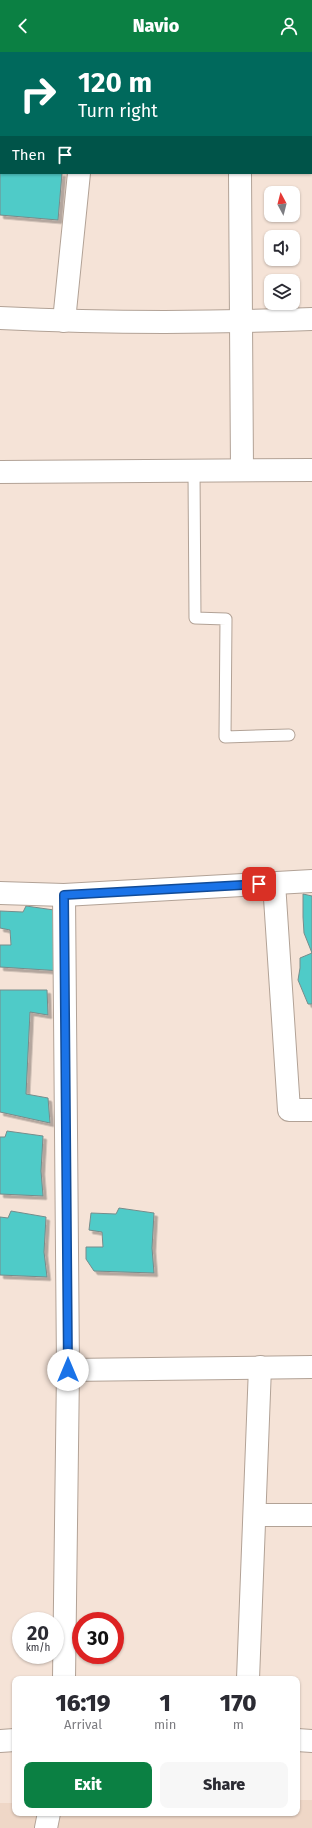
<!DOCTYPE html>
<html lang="en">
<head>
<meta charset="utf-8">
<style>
  body { margin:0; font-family:"Fira Sans",sans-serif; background:#f7f7f7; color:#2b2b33; height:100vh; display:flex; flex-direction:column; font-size:15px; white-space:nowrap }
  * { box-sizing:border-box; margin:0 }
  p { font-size:13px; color:#7c7c81 }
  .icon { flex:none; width:22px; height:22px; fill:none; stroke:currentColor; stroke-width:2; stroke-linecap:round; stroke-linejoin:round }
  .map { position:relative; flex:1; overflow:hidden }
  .details { position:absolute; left:12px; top:1624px; width:288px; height:140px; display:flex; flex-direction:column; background:#fff; border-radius:8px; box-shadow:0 1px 3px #0004 }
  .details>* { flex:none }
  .guide { position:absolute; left:0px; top:0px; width:312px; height:122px; box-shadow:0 1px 3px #0004; background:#00695c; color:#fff; overflow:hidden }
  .needle { width:26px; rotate:353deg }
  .fabs { position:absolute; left:264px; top:134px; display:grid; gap:8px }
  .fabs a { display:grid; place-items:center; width:36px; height:36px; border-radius:8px; background:#fff; box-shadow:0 1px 3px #0004; font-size:20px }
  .speed { position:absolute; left:12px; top:1560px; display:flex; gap:8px; font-size:20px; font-weight:700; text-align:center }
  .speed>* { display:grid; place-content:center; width:52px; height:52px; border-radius:50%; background:#fff; box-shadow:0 1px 3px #0004; line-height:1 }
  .speed small { font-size:10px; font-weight:400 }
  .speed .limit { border:6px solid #d22; background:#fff; color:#111 }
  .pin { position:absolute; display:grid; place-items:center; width:34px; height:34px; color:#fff; margin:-17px; border-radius:8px; box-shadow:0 2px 6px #0006 }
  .me { position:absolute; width:44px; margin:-22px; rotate:0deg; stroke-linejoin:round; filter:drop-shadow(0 0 3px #0008) }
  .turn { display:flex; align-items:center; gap:14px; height:84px; padding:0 12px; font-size:18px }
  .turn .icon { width:52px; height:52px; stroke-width:2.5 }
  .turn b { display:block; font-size:28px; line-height:34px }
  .then { display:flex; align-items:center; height:38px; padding:0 12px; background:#0003; gap:8px; font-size:15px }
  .eta { display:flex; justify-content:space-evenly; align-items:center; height:68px; text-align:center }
  .eta b { font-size:24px; font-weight:800; line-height:28px }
  .button { display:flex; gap:8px; margin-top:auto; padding:8px 12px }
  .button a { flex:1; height:46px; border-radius:8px; background:#0b8043; color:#fff; font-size:16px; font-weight:800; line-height:46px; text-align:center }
  .button a+a { background:#f7f7f7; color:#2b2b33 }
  header { display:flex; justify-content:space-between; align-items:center; height:52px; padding:0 12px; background:#0b8043; color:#fff; font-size:18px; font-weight:800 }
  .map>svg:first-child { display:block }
  .built { fill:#efd7c7 }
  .green { fill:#f8c8a7 }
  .building { fill:#50cbc8; stroke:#768c8b; filter:url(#shadow) }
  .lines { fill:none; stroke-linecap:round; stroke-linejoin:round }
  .service-casing { stroke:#b2a296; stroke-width:13 }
  .minor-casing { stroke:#b2a296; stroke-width:24 }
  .tertiary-casing { stroke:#b2a296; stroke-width:24 }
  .secondary-casing { stroke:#b2a296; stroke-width:24 }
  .service { stroke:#fff; stroke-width:11 }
  .minor { stroke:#fff; stroke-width:22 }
  .tertiary { stroke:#fff; stroke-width:22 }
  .secondary { stroke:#fff; stroke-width:22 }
  .route-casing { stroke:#114b97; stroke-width:10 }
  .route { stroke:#1a73e8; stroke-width:7 }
</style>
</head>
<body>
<header><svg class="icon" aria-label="back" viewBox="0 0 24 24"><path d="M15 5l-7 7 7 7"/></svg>Navio<svg class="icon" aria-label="person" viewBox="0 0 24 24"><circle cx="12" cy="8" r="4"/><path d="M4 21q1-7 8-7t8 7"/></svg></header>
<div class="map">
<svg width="312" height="1776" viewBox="0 0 312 1776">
  <defs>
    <filter id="shadow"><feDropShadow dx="3.5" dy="3.5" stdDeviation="0" flood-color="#0004"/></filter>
  </defs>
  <rect width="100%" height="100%" fill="#f5e3d7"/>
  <path class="built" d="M 297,1748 L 312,1748 L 312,1776 L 0,1776 L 0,1751 L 15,1751 L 15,1761 L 297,1761 Z"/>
  <path class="green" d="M 100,0 L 231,0 L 100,1 Z"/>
  <g class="building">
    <path d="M 0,102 L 1,121 L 62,121 L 58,168 L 0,163 Z"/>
    <path d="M 303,842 L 312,844 L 312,952 L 308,952 L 298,928 L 300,916 L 300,906 L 312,901 L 304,881 L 303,865 Z"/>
    <path d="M 26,854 L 61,859 L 62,919 L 0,915 L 0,893 L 11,893 L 10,878 L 0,876 L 0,859 L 23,860 Z"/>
    <path d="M 0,938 L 47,938 L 48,963 L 30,960 L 26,1042 L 48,1046 L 50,1071 L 0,1060 Z"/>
    <path d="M 7,1079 L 43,1084 L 41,1119 L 43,1144 L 0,1142 L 0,1085 L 5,1085 Z"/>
    <path d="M 119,1156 L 154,1161 L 152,1196 L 154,1221 L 94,1219 L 86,1207 L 86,1195 L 103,1195 L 102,1180 L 89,1178 L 91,1161 L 116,1162 Z"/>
    <path d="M 11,1159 L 46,1165 L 44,1200 L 47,1225 L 0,1223 L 0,1165 L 8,1166 Z"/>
  </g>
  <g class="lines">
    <g class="service-casing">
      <path id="service" d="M 194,419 L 195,566 L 226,567 L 225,685 L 289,683"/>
    </g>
    <g class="minor-casing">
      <g id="minor">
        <path d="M 239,0 L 239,1"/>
        <path d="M 91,1 L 91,0"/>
        <path d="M 240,121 L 242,418"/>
        <path d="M 0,266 C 104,271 208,271 312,267"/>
        <path d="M 64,269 L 79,121"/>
        <path d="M 274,831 L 289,1058 L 312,1058"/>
        <path d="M 0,841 L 64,843 L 312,829"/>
        <path d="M 68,1318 L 312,1315"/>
        <path d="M 255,1463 L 312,1463"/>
        <path d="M 64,1627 L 68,1318 L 64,843"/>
        <path d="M 248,1627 L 260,1315"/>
        <path d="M 46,1776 L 49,1761"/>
      </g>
    </g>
    <g class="tertiary-casing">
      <path id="tertiary" d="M 0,420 L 312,418"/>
    </g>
    <g class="secondary-casing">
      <g id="secondary">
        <path d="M 297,1688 L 312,1689"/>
        <path d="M 0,1689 L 15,1688"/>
      </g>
    </g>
    <use href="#service" class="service"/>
    <use href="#minor" class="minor"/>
    <use href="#tertiary" class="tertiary"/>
    <use href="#secondary" class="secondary"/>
  </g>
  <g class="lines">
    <g class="route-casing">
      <path id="route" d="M 68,1318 L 64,843 L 259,832"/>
    </g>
    <use href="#route" class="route"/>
  </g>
</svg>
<div class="fabs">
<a><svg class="needle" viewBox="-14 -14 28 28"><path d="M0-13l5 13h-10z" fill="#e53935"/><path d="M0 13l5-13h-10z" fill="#7c7c81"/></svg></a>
<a><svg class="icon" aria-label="sound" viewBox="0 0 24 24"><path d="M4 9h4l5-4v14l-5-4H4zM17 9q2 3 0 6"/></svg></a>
<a><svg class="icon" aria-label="layers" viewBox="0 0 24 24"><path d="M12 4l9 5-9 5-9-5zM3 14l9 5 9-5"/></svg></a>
</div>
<div class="speed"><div>20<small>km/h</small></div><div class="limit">30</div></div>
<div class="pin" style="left:259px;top:832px;background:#d93025"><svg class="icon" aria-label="arrive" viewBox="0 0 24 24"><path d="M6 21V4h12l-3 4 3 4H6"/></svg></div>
<svg class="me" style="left:68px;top:1318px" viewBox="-20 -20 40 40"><circle r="19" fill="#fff"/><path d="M0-13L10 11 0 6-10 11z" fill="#1a73e8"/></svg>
<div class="guide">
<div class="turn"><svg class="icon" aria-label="right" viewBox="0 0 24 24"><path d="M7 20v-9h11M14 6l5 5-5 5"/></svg><div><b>120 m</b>Turn right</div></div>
<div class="then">Then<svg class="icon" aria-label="arrive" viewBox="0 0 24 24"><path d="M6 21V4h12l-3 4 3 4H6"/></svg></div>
</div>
<section class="details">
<div class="eta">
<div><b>16:19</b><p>Arrival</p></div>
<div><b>1</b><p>min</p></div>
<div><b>170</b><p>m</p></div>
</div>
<div class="button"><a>Exit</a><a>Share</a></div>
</section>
</div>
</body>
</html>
